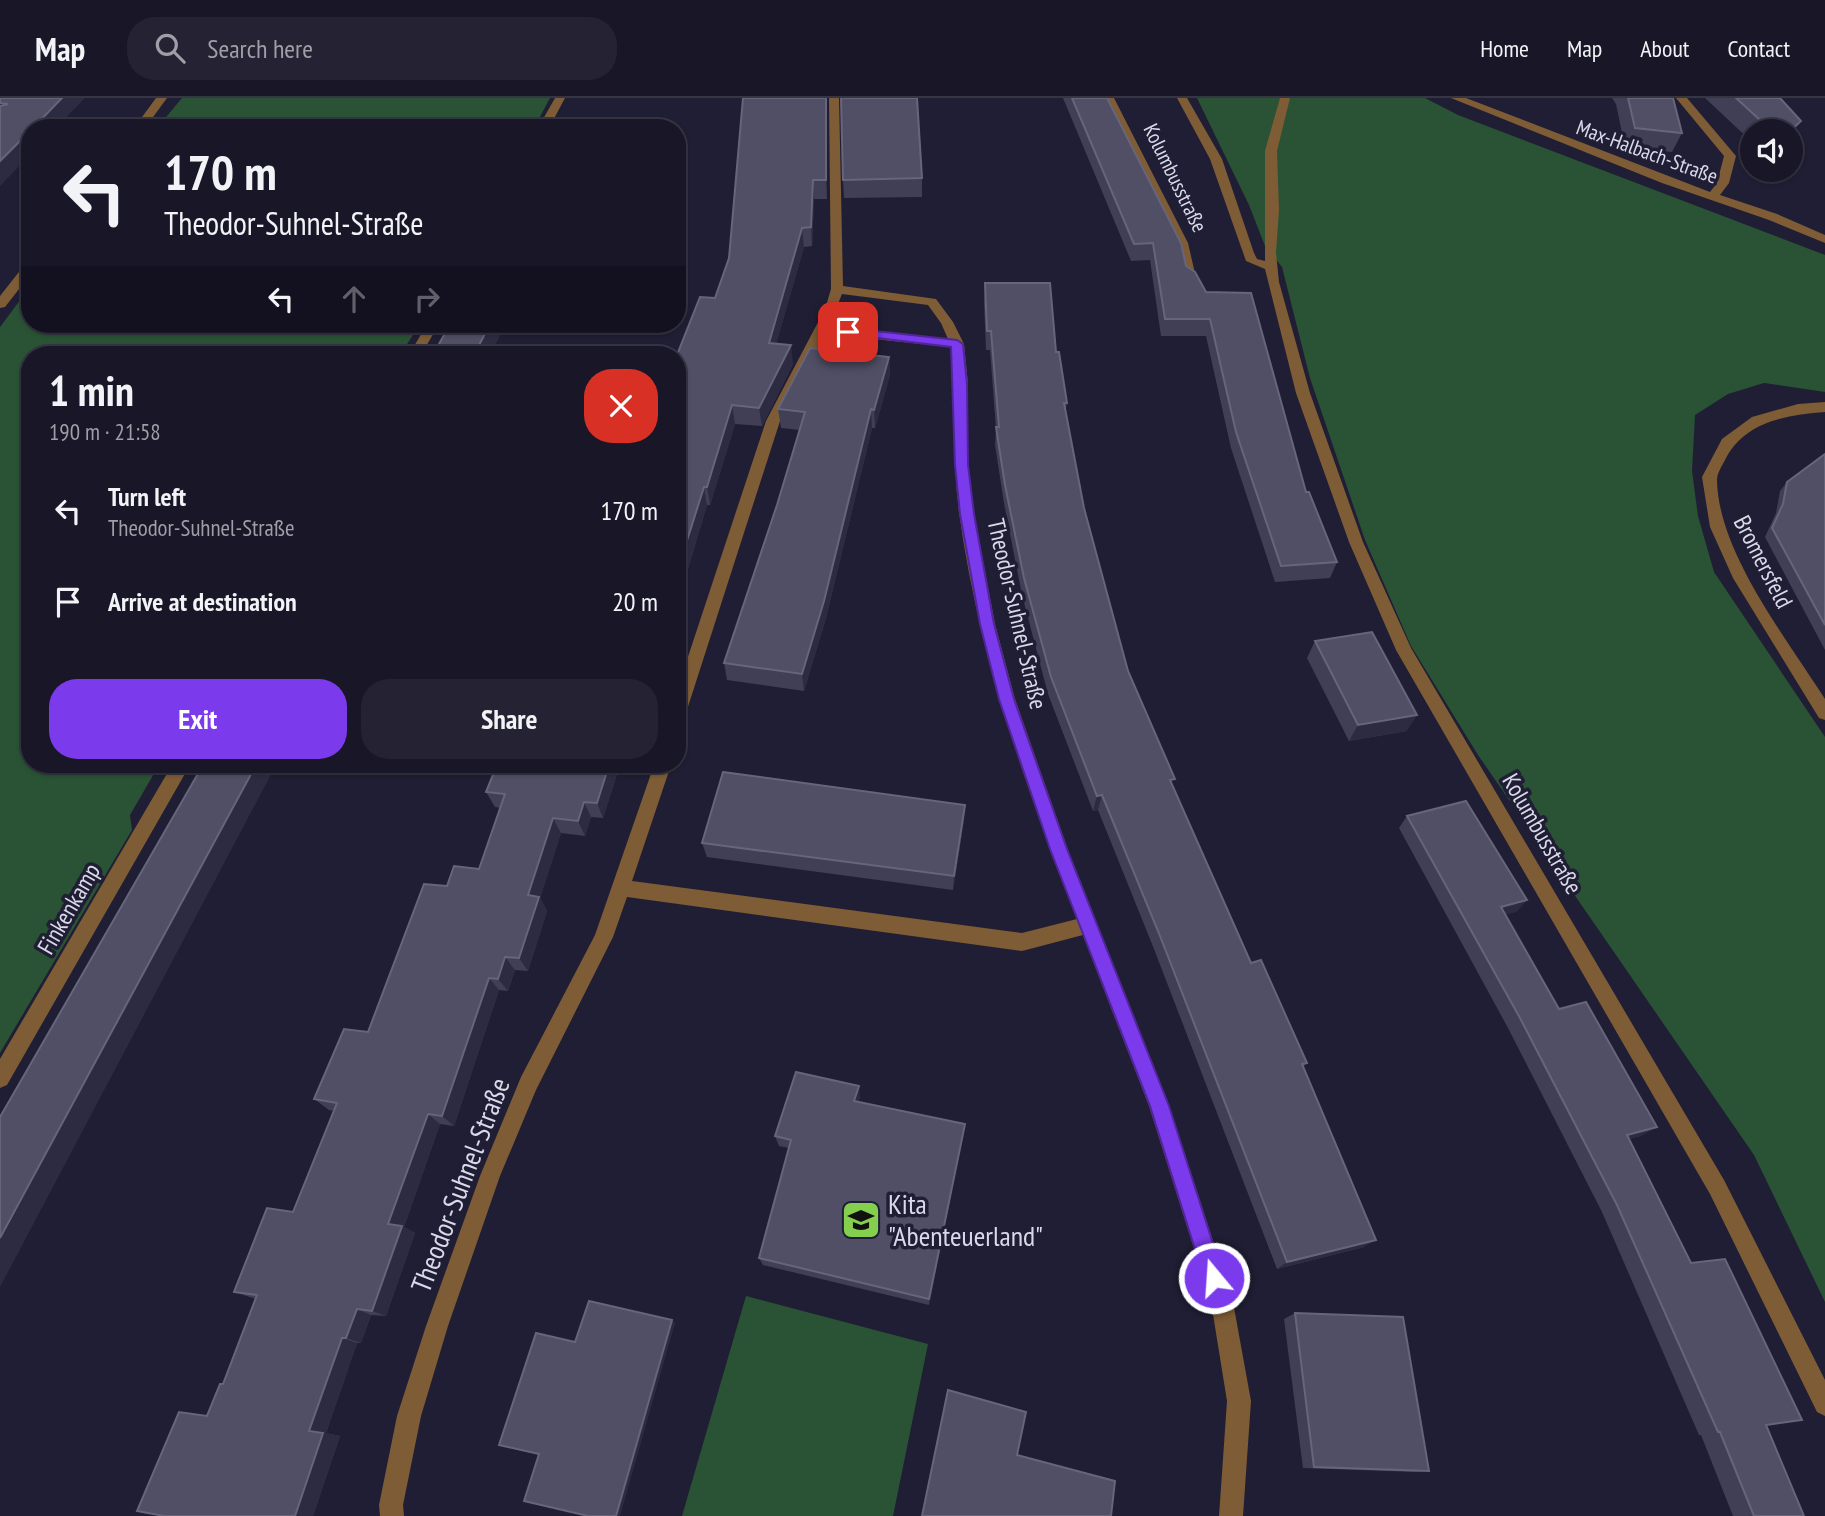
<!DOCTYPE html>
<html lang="en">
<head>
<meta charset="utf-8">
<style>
  body { margin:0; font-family:"PT Sans Narrow",sans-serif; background:#252333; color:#f1f3f6; height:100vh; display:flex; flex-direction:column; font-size:26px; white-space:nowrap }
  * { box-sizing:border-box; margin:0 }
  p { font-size:23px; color:#9f9fa7 }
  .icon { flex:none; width:38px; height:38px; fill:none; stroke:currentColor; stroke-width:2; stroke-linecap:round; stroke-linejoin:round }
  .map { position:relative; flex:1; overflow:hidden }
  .drawer { position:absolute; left:21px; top:248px; width:665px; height:427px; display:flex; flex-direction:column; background:#181627; border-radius:28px; box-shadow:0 2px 5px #0004,0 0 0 2px #363544 }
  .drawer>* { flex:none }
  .top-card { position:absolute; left:21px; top:21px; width:665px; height:214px; border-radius:28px; box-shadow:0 2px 5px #0004,0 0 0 2px #363544; background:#181627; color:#f1f3f6; overflow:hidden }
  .tools { position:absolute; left:1740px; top:21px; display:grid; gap:14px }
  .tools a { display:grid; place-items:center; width:63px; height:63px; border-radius:50%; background:#181627; box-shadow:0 2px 5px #0004,0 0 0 2px #363544; font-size:35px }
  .pin { position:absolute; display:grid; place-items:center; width:60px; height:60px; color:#fff; margin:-30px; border-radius:14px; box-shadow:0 4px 10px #0006 }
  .me { position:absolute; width:77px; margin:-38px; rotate:342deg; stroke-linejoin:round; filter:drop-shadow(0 0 5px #0008) }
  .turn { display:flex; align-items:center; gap:24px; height:147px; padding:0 28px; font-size:32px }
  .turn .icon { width:91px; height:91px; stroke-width:2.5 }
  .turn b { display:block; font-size:49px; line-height:60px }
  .lanes { display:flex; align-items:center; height:66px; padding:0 28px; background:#0003; justify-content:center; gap:35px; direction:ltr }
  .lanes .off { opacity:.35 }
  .round { display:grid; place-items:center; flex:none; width:74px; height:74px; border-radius:28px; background:#252333 }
  .head { display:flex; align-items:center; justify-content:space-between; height:119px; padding:0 28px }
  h1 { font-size:42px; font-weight:700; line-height:52px }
  .cta { display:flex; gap:14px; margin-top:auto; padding:14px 28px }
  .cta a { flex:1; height:80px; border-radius:28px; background:#7c3aed; color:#fff; font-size:28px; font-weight:700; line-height:80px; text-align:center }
  .cta a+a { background:#252333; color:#f1f3f6 }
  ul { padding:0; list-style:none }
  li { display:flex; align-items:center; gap:21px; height:91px; padding:0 28px }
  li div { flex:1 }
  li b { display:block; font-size:26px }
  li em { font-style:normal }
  header { display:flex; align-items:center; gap:42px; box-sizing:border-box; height:98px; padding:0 35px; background:#181627; border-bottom:2px solid #363544 }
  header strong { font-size:33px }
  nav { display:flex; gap:38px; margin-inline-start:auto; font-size:24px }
  .search { width:490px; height:63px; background:#252333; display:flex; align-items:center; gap:18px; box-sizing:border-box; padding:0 24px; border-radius:28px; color:#9f9fa7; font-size:26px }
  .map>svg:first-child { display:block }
  .green { fill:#295334 }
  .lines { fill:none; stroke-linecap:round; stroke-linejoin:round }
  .street { fill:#7e5c35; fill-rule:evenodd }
  .wall { fill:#413f56 }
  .shaded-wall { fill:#2d2b42 }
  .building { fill:#514f66; stroke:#66657a; stroke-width:2 }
  .route { fill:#7c3aed; stroke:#51269a; stroke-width:2 }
  .labels { text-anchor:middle; stroke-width:7; stroke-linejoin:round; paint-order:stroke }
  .far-street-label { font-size:21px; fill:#dad9e9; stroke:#201e34 }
  .street-label { font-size:24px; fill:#dad9e9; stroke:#201e34 }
  .near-street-label { font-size:28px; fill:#dad9e9; stroke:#201e34 }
  .near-poi-label { font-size:28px; fill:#dad9e9; stroke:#201e34; text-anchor:start }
</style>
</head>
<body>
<header>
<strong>Map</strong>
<div class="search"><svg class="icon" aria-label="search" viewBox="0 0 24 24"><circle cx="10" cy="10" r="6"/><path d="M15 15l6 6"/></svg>Search here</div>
<nav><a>Home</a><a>Map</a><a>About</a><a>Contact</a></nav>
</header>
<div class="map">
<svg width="1825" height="1418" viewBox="0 0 1825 1418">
  <rect width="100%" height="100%" fill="#201e34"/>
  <g class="green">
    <path d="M 182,0 L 550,0 L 534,30 L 157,30 Z"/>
    <path d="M 1197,0 L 1425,0 L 1458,17 L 1825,157 L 1825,294 L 1764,285 L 1728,296 L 1695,317 L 1692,373 L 1698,418 L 1714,474 L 1825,639 L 1825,1204 L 1754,1057 L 1478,657 L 1411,548 L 1365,442 L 1310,280 L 1282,169 L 1265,148 L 1249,107 Z"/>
    <path d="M 30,189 L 30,226 L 420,226 L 400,257 L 30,257 L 30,667 L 159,667 L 130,717 L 132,732 L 0,955 L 0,229 Z"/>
    <path d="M 746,1198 L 928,1246 L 893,1418 L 682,1418 Z"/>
  </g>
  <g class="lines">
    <g class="street">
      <path d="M 156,0 L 167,0 L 145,30 L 134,30 Z"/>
      <path d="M 555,0 L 565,0 L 549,30 L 538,30 Z"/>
      <path d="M 829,0 L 839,0 L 843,188 L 936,201 L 953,224 L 964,246 L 968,286 L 968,367 L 974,416 L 995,526 L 1015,601 L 1068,752 L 1169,1008 L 1233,1204 L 1251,1303 L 1243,1418 L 1219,1418 L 1227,1303 L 1211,1204 L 1149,1008 L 1083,837 L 1022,853 L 627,799 L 613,839 L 536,992 L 500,1078 L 448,1228 L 421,1318 L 403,1407 L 404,1418 L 380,1418 L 379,1407 L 397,1318 L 426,1228 L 480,1078 L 521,979 L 595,837 L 654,667 L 671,667 L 632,783 L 1022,835 L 1077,821 C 1026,689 978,555 959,414 C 952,359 956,304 951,249 L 825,236 L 780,323 L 685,618 L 683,623 L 677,625 L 677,592 L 766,323 L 825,211 L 831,191 ZM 842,196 L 928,207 L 941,225 L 948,241 L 829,228 Z"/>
      <path d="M 1104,0 L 1114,0 L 1188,145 L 1197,184 L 1195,187 L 1191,188 L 1185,184 L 1176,145 Z"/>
      <path d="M 1177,0 L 1187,0 L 1222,61 L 1254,155 L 1257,161 L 1265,163 L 1265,53 L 1280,0 L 1290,0 L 1277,53 L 1279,112 L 1276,155 L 1279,184 L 1310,295 L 1363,444 L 1411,550 L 1724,1082 L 1825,1282 L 1825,1318 L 1817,1314 L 1710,1096 L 1396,552 L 1349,444 L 1296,295 L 1265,171 L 1246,163 L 1210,61 Z"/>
      <path d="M 1451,0 L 1466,0 L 1710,94 L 1717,85 L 1724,58 L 1676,0 L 1687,0 L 1736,58 L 1729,85 L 1720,97 L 1777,116 L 1825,137 L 1825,145 L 1769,122 L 1662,85 Z"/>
      <path d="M 30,164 L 30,177 L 5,209 L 0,210 L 0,198 L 26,165 Z"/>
      <path d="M 427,226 L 439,226 L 421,257 L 409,257 Z"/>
      <path d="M 1825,304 L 1825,314 C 1785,317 1744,324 1725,362 C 1722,368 1717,375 1717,382 C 1718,454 1787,541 1825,601 L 1825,622 L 1819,620 L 1733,480 L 1710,429 L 1702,379 L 1722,341 L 1752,319 L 1798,306 Z"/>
      <path d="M 172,667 L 190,667 L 7,987 L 0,990 L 0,961 Z"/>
    </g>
  </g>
  <g class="wall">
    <path d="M 827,0 L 827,101 L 814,101 L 812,148 L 804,149 L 776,246 L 793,266 L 762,328 L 735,326 L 710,407 L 707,407 L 679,501 L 677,500 L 677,257 L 715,200 Z"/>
    <path d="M 1063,0 L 1107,0 L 1186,168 L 1306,394 L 1337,464 L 1330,480 L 1275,484 L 1231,350 L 1206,238 L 1161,238 L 1150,162 L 1131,163 Z"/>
    <path d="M 1612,0 L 1673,0 L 1682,35 L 1672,54 L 1625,49 L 1616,6 Z"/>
    <path d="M 1705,0 L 1780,0 L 1790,33 L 1752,33 L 1752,44 Z"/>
    <path d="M 922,80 L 922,99 L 844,100 L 843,82 Z"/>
    <path d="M 985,185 L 1056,254 L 1067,305 L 1065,314 L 1084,410 L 1128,573 L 1173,688 L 1251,865 L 1307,965 L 1303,969 L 1364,1149 L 1277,1171 L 1154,851 L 1098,712 L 1093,713 L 1048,596 L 1022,497 L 1004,405 L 995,347 L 996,331 L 990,252 L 986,252 L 984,204 Z"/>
    <path d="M 889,259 L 890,277 L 875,330 L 872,330 L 826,520 L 804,593 L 727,582 L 724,565 L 777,407 L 800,332 L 781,330 L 778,311 Z"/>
    <path d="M 1825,356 L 1825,552 L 1765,439 L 1776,415 L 1780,393 L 1787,384 Z"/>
    <path d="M 1315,543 L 1407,633 L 1349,643 L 1307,560 Z"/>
    <path d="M 497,667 L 620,667 L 603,720 L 591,719 L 585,738 L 561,735 L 540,800 L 547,813 L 528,873 L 515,872 L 508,893 L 499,892 L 454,1028 L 440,1026 L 404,1129 L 415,1135 L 386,1218 L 371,1217 L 361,1245 L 357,1245 L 326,1335 L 340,1338 L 313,1418 L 164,1418 L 207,1318 L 223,1286 L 256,1201 L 234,1194 L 293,1114 L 334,1013 L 329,1012 L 314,1001 L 368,934 L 447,788 L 479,771 L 501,710 L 495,709 L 486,694 Z"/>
    <path d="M 1407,718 L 1527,802 L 1516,814 L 1505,816 L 1559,911 L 1641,1038 L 1629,1041 L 1766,1327 L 1804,1418 L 1733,1418 L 1701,1337 L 1699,1337 L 1602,1114 L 1508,930 L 1399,730 Z"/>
    <path d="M 964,722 L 953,792 L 707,759 L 702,745 Z"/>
    <path d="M 860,999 L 858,1004 L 963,1036 L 929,1207 L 763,1167 L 759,1160 L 789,1050 L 779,1048 L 775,1038 Z"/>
    <path d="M 1295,1215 L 1429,1373 L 1415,1374 L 1303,1370 L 1284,1221 Z"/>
  </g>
  <g class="shaded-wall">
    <path d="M 62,0 L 85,0 L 56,30 L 33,30 Z"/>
    <path d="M 826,0 L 827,0 L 827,101 L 826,82 Z"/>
    <path d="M 1801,23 L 1790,40 L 1790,33 Z"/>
    <path d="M 30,33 L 30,57 L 0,88 L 0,63 Z"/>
    <path d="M 813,82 L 814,101 L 812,148 L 811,129 Z"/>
    <path d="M 802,130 L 804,149 L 771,264 L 769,245 Z"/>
    <path d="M 490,226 L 506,226 L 490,257 L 474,257 Z"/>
    <path d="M 791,247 L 793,266 L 762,328 L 759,310 Z"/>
    <path d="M 889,259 L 890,277 L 875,330 L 874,312 Z"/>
    <path d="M 732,307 L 735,326 L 710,407 L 707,389 Z"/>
    <path d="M 871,311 L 872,330 L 826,520 L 804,593 L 802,576 Z"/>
    <path d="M 704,389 L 707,407 L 679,501 L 677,495 L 677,474 Z"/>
    <path d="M 1417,617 L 1407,633 L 1349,643 L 1358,627 Z"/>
    <path d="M 256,667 L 276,667 L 0,1189 L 0,1140 Z"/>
    <path d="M 609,667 L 620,667 L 603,720 L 597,705 Z"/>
    <path d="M 1102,697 L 1098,712 L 1093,713 L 1097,698 Z"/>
    <path d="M 584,704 L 591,719 L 585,738 L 578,723 Z"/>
    <path d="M 965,707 L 964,722 L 953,792 L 954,778 Z"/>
    <path d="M 553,720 L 561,735 L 540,800 L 547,813 L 528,873 L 519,860 L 528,797 Z"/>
    <path d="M 1527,802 L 1516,814 L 1490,820 L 1501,809 Z"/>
    <path d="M 505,859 L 515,872 L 508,893 L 498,881 Z"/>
    <path d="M 489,880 L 499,892 L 454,1028 L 442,1018 Z"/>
    <path d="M 859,988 L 860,999 L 856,1013 L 854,1003 Z"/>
    <path d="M 428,1016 L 440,1026 L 404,1129 L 415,1135 L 386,1218 L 372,1213 L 388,1126 Z"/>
    <path d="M 965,1026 L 963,1036 L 929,1207 L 929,1201 Z"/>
    <path d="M 1657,1029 L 1641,1038 L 1613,1045 L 1627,1037 Z"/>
    <path d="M 1376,1142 L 1364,1149 L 1277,1171 L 1287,1164 Z"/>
    <path d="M 357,1211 L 371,1217 L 361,1245 L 346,1240 Z"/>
    <path d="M 672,1222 L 675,1225 L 620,1418 L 616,1418 Z"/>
    <path d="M 342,1240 L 357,1245 L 326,1335 L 340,1338 L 313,1418 L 295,1418 L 309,1333 Z"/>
  </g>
  <g class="building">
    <path d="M 0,0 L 62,0 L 33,30 L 30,30 L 30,33 L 0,63 L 0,8 L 8,6 L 0,5 Z"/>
    <path d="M 743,0 L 826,0 L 826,82 L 813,82 L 811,129 L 802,130 L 769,245 L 791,247 L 759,310 L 732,307 L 707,389 L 704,389 L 677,474 L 677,257 L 700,199 L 715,200 L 729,160 Z"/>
    <path d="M 841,0 L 917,0 L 922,80 L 843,82 Z"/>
    <path d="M 1072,0 L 1107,0 L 1181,145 L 1186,168 L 1195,174 L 1206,194 L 1251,195 L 1306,394 L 1309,394 L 1337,464 L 1281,468 L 1236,334 L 1210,221 L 1165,221 L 1153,145 L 1134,146 Z"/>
    <path d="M 1628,0 L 1673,0 L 1682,35 L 1635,30 Z"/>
    <path d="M 1736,0 L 1780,0 L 1801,23 L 1790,33 L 1772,33 Z"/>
    <path d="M 985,185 L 1050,185 L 1056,254 L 1059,254 L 1067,305 L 1064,305 L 1084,410 L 1128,573 L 1175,681 L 1170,682 L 1251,865 L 1261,862 L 1307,965 L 1302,966 L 1376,1142 L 1287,1164 L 1160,838 L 1102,697 L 1097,698 L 1051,579 L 1024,480 L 1005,387 L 996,329 L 999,329 L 991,233 L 987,233 Z"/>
    <path d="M 450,226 L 490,226 L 474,257 L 433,257 Z"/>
    <path d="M 810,250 L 889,259 L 874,312 L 871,311 L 824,503 L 802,576 L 724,565 L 777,407 L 805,314 L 778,311 Z"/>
    <path d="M 1825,356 L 1825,527 L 1772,430 L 1783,406 L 1787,384 Z"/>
    <path d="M 1372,534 L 1417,617 L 1358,627 L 1315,543 Z"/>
    <path d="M 203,667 L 256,667 L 0,1140 L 0,1019 Z"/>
    <path d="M 497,667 L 609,667 L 597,705 L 584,704 L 578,723 L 553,720 L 528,797 L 539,799 L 519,860 L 505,859 L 498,881 L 489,880 L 442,1018 L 428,1016 L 388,1126 L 402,1128 L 372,1213 L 357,1211 L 346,1240 L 342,1240 L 309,1333 L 323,1335 L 295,1418 L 164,1418 L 137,1413 L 179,1314 L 207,1318 L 220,1286 L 223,1286 L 257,1197 L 234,1194 L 267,1110 L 293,1114 L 337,1005 L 314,1001 L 344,931 L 368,934 L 424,786 L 447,788 L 454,768 L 479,771 L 505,696 L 486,694 Z"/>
    <path d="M 723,674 L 965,707 L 954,778 L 702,745 Z"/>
    <path d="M 1466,703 L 1527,802 L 1501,809 L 1559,911 L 1586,904 L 1657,1029 L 1627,1037 L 1691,1165 L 1725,1161 L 1802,1322 L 1766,1327 L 1804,1418 L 1754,1418 L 1720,1334 L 1718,1334 L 1617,1107 L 1520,920 L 1407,718 Z"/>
    <path d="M 796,974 L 859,988 L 854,1003 L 965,1026 L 929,1201 L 759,1160 L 791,1042 L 775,1038 Z"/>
    <path d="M 589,1203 L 672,1222 L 616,1418 L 588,1418 L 524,1403 L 539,1356 L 499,1347 L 536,1235 L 575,1244 Z"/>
    <path d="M 1295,1215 L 1403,1219 L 1429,1373 L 1314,1369 Z"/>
    <path d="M 948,1292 L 1026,1314 L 1017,1357 L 1115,1383 L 1111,1418 L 922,1418 Z"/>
  </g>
  <path class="route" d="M 848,230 L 957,242 L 963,246 L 967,286 L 968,367 L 974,416 L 994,526 L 1014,601 L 1067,751 L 1169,1008 L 1224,1180 L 1221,1187 L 1214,1190 L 1207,1187 L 1204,1180 L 1150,1008 L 1050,751 L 999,601 L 980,526 L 960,416 L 955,367 L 951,249 L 844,236 L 842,234 Z"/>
  <defs>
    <g id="school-square" transform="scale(2.0125)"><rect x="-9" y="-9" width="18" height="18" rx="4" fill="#84d04e" stroke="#201e34"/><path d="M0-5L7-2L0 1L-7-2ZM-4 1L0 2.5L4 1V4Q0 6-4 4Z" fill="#111"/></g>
  </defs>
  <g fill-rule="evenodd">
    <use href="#school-square" x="861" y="1122"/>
  </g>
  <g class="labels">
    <g class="far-street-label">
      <text transform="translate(1647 54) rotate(20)" y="7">Max-Halbach-Straße</text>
      <text transform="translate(1175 80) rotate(64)" y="7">Kolumbusstraße</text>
    </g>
    <g class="street-label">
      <text transform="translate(1763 464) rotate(63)" y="8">Bromersfeld</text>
      <text transform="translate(1017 516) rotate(77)" y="8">Theodor-Suhnel-Straße</text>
      <text transform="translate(1542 736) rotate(60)" y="8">Kolumbusstraße</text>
      <text transform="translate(69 811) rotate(-60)" y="8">Finkenkamp</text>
    </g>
    <g class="near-street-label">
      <text transform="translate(460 1087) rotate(-69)" y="10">Theodor-Suhnel-Straße</text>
    </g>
    <g class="near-poi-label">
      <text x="888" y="1116">Kita<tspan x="888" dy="32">"Abenteuerland"</tspan></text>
    </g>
  </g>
</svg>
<div class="tools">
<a><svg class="icon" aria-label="sound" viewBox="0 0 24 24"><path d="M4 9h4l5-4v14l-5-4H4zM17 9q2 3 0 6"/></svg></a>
</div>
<div class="pin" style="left:848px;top:234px;background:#d93025"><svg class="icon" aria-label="arrive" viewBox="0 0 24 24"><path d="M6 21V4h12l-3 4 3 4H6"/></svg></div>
<svg class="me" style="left:1214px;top:1180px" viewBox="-20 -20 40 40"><circle r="17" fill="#7c3aed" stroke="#fff" stroke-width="3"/><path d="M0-11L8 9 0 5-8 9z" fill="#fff"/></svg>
<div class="top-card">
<div class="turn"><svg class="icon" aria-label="left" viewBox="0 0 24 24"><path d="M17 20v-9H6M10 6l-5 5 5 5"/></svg><div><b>170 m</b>Theodor-Suhnel-Straße</div></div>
<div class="lanes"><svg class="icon" aria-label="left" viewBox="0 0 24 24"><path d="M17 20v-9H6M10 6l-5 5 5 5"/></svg><svg class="icon off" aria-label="ahead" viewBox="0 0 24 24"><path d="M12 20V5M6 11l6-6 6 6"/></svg><svg class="icon off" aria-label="right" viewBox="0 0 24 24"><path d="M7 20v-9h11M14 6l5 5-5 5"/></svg></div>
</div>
<section class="drawer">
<div class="head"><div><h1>1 min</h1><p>190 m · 21:58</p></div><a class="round" style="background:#d93025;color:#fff"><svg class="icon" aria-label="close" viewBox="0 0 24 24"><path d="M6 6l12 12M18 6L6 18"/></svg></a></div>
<ul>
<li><svg class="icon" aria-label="left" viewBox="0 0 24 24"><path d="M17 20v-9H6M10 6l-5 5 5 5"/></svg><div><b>Turn left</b><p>Theodor-Suhnel-Straße</p></div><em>170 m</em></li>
<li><svg class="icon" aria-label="arrive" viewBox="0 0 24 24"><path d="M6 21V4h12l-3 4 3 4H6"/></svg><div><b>Arrive at destination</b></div><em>20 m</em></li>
</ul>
<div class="cta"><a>Exit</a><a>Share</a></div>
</section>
</div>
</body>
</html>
